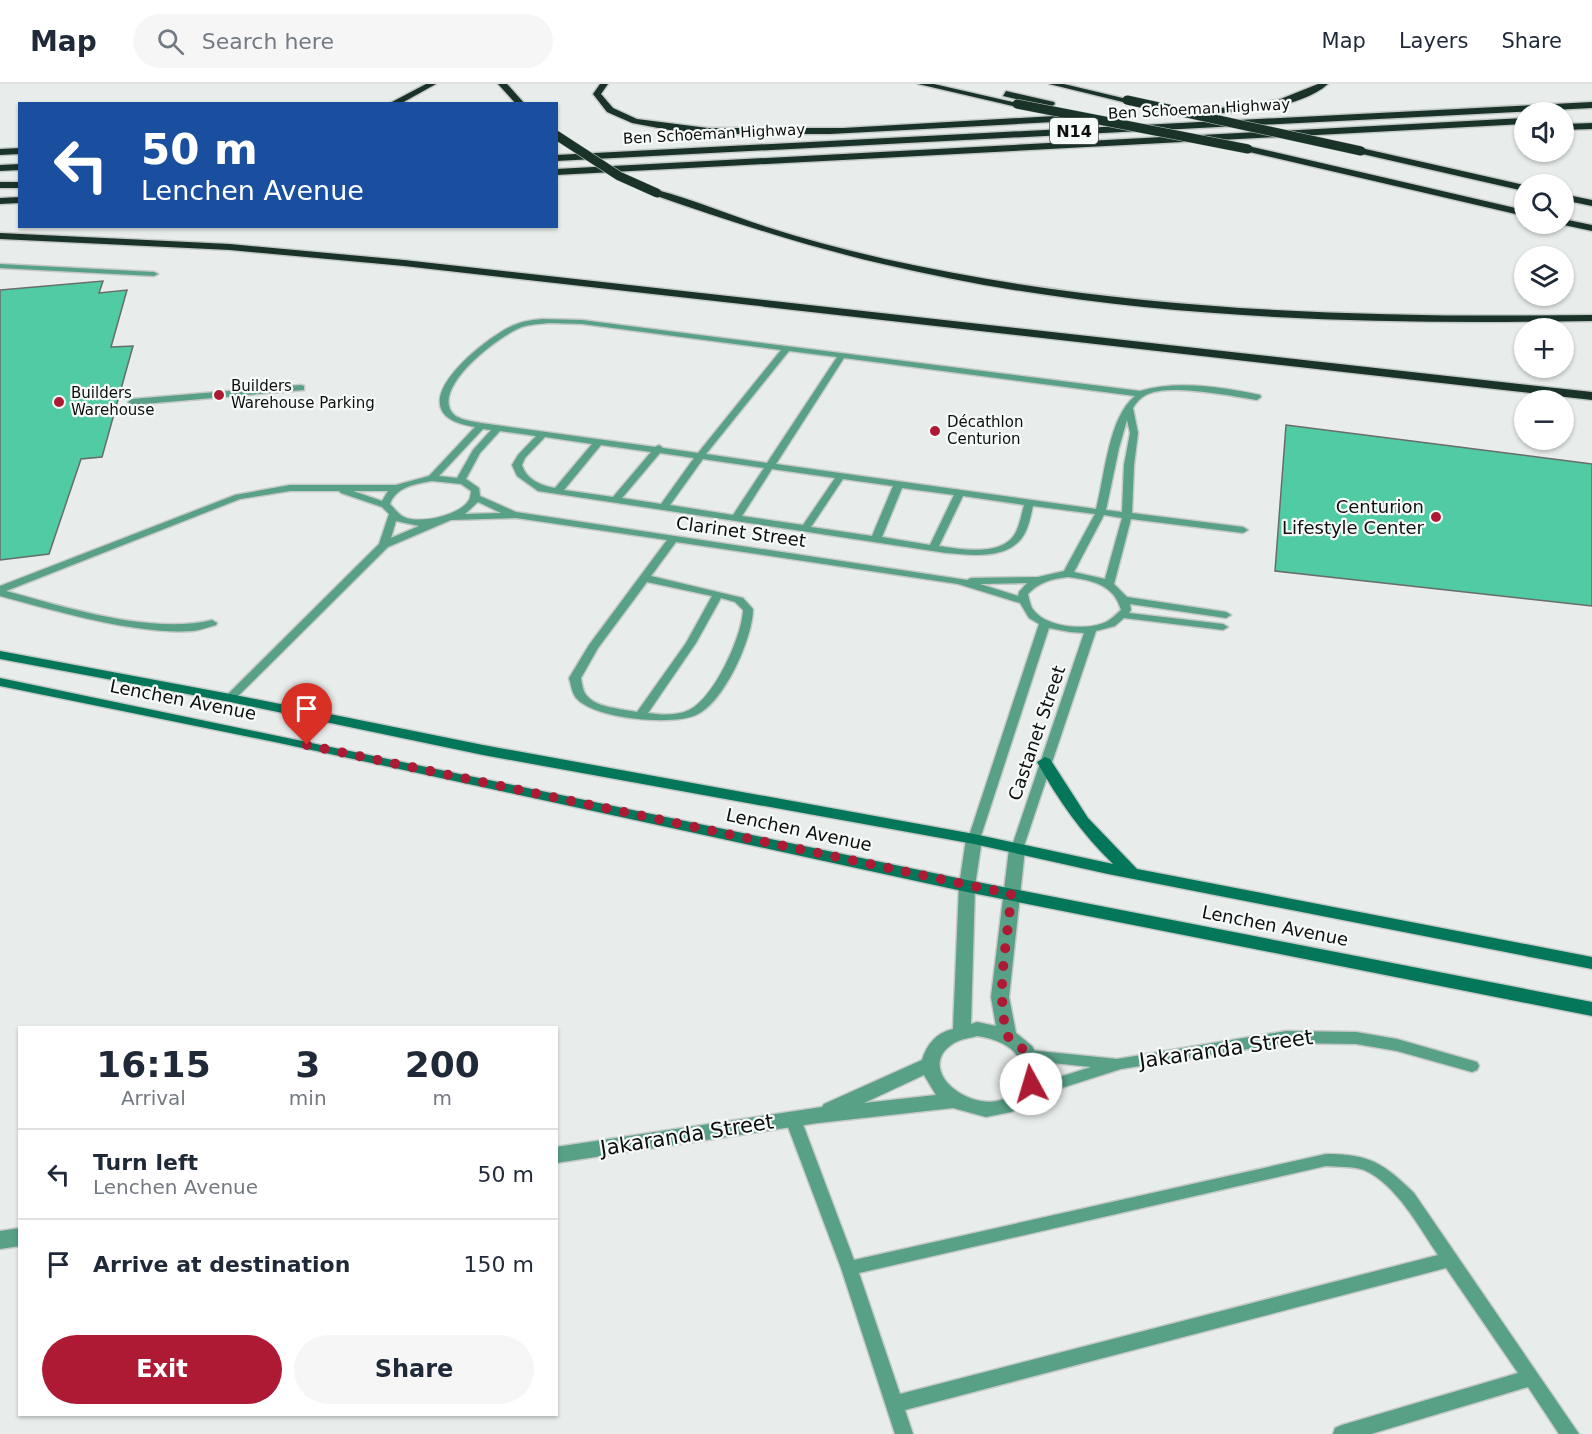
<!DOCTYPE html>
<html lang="en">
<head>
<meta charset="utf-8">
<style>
  body { margin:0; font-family:"DejaVu Sans",sans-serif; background:#f6f6f7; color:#1f2937; height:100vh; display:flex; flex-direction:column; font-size:22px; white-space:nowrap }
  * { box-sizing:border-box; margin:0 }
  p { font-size:20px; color:#747a83 }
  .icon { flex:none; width:33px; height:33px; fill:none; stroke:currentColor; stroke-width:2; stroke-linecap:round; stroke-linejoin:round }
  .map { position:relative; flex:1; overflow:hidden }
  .panel { position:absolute; left:18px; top:942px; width:540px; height:390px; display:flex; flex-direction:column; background:#fff; border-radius:0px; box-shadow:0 2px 4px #0004 }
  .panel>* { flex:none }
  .guide { position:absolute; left:18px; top:18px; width:540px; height:126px; border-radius:0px; box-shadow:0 2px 4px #0004; background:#1a4fa0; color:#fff; overflow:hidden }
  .buttons { position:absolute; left:1514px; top:18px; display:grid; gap:12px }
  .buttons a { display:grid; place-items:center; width:60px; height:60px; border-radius:50%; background:#fff; box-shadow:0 2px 4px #0004; font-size:30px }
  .pin { position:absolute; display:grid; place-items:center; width:51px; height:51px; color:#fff; margin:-62px -26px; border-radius:50% 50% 50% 0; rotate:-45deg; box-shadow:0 0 6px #0007 }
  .pin .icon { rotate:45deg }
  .me { position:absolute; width:66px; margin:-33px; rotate:354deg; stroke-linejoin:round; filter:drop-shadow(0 0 4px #0008) }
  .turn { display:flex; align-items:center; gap:21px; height:126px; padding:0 24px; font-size:27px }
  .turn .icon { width:78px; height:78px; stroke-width:2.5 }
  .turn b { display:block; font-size:42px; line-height:51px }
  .eta { display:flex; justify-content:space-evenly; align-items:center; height:102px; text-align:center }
  .eta b { font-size:36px; font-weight:700; line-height:42px }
  .cta { display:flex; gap:12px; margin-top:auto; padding:12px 24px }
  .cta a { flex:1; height:69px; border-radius:36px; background:#ae1a34; color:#fff; font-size:24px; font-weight:700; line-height:69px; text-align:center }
  .cta a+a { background:#f6f6f7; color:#1f2937 }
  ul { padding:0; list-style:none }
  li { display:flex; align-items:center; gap:18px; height:90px; padding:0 24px; border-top:2px solid #e0e1e3 }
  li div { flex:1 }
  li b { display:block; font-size:22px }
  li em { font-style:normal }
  header { display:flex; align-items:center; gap:36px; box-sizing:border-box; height:84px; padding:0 30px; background:#fff; border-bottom:2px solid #e0e1e3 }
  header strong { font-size:28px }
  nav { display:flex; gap:33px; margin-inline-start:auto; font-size:21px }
  .search { width:420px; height:54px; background:#f6f6f7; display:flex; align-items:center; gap:15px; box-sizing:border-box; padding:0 21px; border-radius:33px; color:#747a83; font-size:22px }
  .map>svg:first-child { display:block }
  .building { fill:#50cba3; stroke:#686c6a; stroke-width:1.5 }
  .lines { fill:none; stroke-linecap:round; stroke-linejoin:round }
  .service-casing { stroke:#c5c9c8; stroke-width:3 }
  .tertiary-casing { stroke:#c5c9c8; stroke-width:3 }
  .secondary-casing { stroke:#c5c9c8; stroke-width:3 }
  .motorway-casing { stroke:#c5c9c8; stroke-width:3 }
  .service { fill:#58a086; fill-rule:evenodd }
  .tertiary { fill:#58a086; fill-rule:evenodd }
  .secondary { fill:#047659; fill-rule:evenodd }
  .motorway { fill:#193329; fill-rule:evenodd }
  .motorway-bridge-casing { stroke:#c5c9c8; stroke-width:10; stroke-linecap:butt }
  .motorway-bridge { stroke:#193329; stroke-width:9 }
  .route { stroke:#ae1a34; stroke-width:10; stroke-dasharray:0 18 }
  .poi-dot { fill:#ae1a34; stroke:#f6faf8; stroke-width:2 }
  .labels { text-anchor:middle; stroke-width:4.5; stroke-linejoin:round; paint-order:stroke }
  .far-street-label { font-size:15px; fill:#0d0f0e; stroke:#f6faf8 }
  .far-poi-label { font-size:15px; fill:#0d0f0e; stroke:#f6faf8; text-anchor:start }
  .shield { fill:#f6faf8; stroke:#535654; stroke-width:1.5 }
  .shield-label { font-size:16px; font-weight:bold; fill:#0d0f0e }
  .poi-label { font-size:18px; fill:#0d0f0e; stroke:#f6faf8; text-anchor:end }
  .street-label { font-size:18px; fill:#0d0f0e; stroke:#f6faf8 }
  .near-street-label { font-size:21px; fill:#0d0f0e; stroke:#f6faf8 }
</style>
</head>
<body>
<header>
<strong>Map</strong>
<div class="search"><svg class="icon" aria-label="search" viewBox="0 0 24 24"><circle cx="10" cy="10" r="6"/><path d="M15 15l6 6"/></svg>Search here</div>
<nav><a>Map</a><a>Layers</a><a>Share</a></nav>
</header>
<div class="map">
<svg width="1592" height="1350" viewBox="0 0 1592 1350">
  <rect width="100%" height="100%" fill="#e8edeb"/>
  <g class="building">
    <path d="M 103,197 L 99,209 L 127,206 L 111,263 L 133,262 L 102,373 L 81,375 L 49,470 L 0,476 L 0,206 Z"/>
    <path d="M 1286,341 L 1592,380 L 1592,522 L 1275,487 Z"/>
  </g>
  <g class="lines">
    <g class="service-casing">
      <g id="service">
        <path d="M 0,180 L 154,188 L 158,190 L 154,192 L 0,184 Z"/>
        <path d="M 542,235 L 582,236 L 1140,307 C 1178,296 1222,303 1260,311 L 1261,313 L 1257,316 C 1231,312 1168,299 1146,311 C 1140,314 1136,319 1133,324 L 1138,349 L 1134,381 L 1132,429 L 1243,443 L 1248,446 L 1243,449 L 1131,435 L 1114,500 L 1127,513 L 1226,528 L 1231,531 L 1226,534 L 1130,520 L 1131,526 L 1129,529 L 1223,540 L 1228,543 L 1223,546 L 1124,534 L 1115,542 L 1096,547 L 1023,765 L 1017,769 L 1011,765 L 1084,549 L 1070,548 L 1049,544 L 980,755 L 979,758 L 969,758 L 968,755 L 1039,540 L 1029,534 L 1020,519 L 958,500 L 676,458 L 651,492 L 743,514 L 753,525 C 753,554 724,619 696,631 C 672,642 596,635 577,615 C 572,610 571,601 569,594 L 589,561 L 667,456 L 516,434 L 451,436 L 388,463 L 234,616 L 230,617 L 224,614 L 226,612 L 379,460 L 389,430 L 382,423 L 341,409 L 339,407 L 290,407 L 240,415 L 6,507 C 65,523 152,551 212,536 L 217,539 L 216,541 C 208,543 201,546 193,547 C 136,551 56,527 0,512 L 0,502 L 235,411 L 290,401 L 396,401 L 429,392 L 475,343 C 465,341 453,339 445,331 C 420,304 492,250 514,241 C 523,237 532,236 542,235 ZM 550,239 L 582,240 L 781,266 L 698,369 L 663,364 L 659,361 L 655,363 L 481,339 C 472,337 456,336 451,327 C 435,300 500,251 522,243 C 531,240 540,240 550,239 ZM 789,267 L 837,273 L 767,379 L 706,370 ZM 844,274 L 1135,312 C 1108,334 1105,392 1096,425 L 776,380 ZM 1127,336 L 1130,349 L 1124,381 L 1122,428 L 1106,426 L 1119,364 ZM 483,345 L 491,346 L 473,366 L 457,394 L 439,392 ZM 500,347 L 536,352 L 518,371 L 512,381 L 517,392 L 538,407 L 946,469 C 972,471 1010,477 1025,449 C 1029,441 1031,431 1033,422 L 1095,430 L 1064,487 L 1038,493 L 971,494 L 967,496 L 516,428 L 480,412 L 479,404 L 466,395 L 480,369 ZM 545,353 L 592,360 L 555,404 C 541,402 526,395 522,381 L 525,374 ZM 601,361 L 651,368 L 613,413 L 564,406 ZM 660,369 L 694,374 L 661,420 L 622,414 ZM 703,375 L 764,384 L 733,431 L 670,421 ZM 772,385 L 835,394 L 803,441 L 742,432 ZM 843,395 L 893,402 L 872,452 L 811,443 ZM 432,397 L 461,400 L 471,407 C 471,408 470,415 469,416 C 459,432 420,440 404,433 C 399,431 394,424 390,420 C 396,403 415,400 432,397 ZM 902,404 L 954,411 L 930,461 L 882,453 ZM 353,407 L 388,407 L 382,417 ZM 963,412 L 1024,421 C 1021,432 1019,448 1010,456 C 993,471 959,465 939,462 ZM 478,418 L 501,429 L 465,430 ZM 1104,431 L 1122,434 L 1105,495 L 1074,488 ZM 396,437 L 419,442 L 391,454 ZM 1068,493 C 1091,496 1114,500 1121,526 C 1116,530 1112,535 1106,538 C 1086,547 1045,544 1032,524 C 1030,520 1029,515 1028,510 C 1039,498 1052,495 1068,493 ZM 647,498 L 712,512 L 686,559 L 637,628 C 623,625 597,624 587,612 C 583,608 582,600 581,594 L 598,564 ZM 1027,499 L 1019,508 L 1018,512 L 980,500 ZM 721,514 L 735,518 L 743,526 C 742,553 714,614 689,626 C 676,632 661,631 648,629 L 696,559 Z"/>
        <path d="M 301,301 L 304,302 L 304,306 L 132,321 L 128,318 L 132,315 Z"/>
        <path d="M 1286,947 L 1356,948 L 1397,955 L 1477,978 L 1479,982 L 1477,986 L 1472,988 L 1397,967 L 1356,960 L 1286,959 L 1121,985 L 1027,1015 L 1022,1013 L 1019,1009 L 1022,1005 L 1091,983 L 1024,976 L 1022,972 L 1024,968 L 1029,966 L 1117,975 Z"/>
        <path d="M 793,1029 L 798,1031 L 801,1035 L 854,1176 L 1326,1070 C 1370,1070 1383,1079 1414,1109 L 1579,1350 L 1559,1350 L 1528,1303 L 1371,1350 L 1333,1350 L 1335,1344 L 1342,1341 L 1518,1289 L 1446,1184 L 905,1326 L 913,1350 L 895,1350 L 841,1184 L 785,1035 L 788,1031 ZM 1326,1082 C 1338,1083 1352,1082 1364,1086 C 1396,1100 1419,1143 1438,1171 L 900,1310 L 859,1189 Z"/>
      </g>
    </g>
    <g class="tertiary-casing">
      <g id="tertiary">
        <path d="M 974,750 L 982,755 L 975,802 L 971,940 L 977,938 L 996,942 L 991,913 L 1009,765 L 1017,760 L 1025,765 L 1009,913 L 1016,949 L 1032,962 L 1039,976 L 1042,993 L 1032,1014 L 1026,1021 L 1011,1028 L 986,1033 L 953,1024 L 818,1039 L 556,1079 L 556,1063 L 822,1023 L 824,1020 L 922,976 C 927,960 936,949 953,945 L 959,802 L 966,755 ZM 977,952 C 1004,956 1029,969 1021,1001 C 991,1046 906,989 954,959 C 961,955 970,954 977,952 ZM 924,991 L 936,1011 L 864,1019 Z"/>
        <path d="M 20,1144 L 20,1162 L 0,1165 L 0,1147 Z"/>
      </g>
    </g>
    <g class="secondary-casing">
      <g id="secondary">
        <path d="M 0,567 L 230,610 L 483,661 L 974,750 L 1113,780 C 1082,750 1058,716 1037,678 L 1045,673 L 1050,675 L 1088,734 L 1137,785 L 1592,873 L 1592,885 L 1108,790 L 974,760 L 483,671 L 230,618 L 0,575 Z"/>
        <path d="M 0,594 L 967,796 L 1592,918 L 1592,932 L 967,808 L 284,660 L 0,602 Z"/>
      </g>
    </g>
    <g class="motorway-casing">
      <g id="motorway">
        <path d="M 426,0 L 436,0 L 400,20 L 388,20 Z"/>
        <path d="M 498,0 L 507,0 L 525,20 L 516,20 Z"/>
        <path d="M 600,0 L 608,0 L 601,10 L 613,24 L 637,35 L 708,44 L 843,44 L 1072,31 L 1076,34 L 1072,37 L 830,50 L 708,50 L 669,46 L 632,39 L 607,28 L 593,10 Z"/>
        <path d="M 918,0 L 934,0 L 1021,20 L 1017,23 Z"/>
        <path d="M 1049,0 L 1064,0 L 1131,16 L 1127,19 Z"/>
        <path d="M 1318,0 L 1328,0 C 1297,28 1229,27 1189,32 L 1185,29 L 1278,16 Z"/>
        <path d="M 1006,7 L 1054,18 L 1055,20 L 1051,23 L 1003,12 Z"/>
        <path d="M 1592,18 L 1592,24 L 556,77 L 556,71 Z"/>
        <path d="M 1524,34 L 1524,40 L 556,91 L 556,85 Z"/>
        <path d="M 1592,39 L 1592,45 L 1563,46 L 1563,40 Z"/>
        <path d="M 1248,62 L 1524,126 L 1524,132 L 1245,67 L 1245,63 Z"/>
        <path d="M 20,64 L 20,70 L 0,71 L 0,65 Z"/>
        <path d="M 1361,64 L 1524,101 L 1524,107 L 1358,69 L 1356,67 Z"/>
        <path d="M 20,80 L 20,86 L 0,87 L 0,81 Z"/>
        <rect x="0" y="98" width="20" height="6"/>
        <path d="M 657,106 C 695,116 732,132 770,144 C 807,156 847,166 885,175 C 1118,227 1355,234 1592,231 L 1592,237 C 1354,241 1115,235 883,180 C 805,162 729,137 654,111 L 652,109 Z"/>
        <path d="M 1563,110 L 1592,116 L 1592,122 L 1563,116 Z"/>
        <path d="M 20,113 L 20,119 L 0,120 L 0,114 Z"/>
        <path d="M 1563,135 L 1592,141 L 1592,147 L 1559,140 L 1563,140 Z"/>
        <path d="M 0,149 L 230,160 L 404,176 L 1592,308 L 1592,316 L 404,182 L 230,166 L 0,155 Z"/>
      </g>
    </g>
    <use href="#service" class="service"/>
    <use href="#tertiary" class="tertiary"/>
    <use href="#secondary" class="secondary"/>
    <use href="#motorway" class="motorway"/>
    <g class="motorway-bridge-casing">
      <g id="motorway-bridge">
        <path d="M 1127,16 L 1361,67"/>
        <path d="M 1017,20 L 1248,65"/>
        <path d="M 556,51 L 619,92 L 657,109"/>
      </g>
    </g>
    <use href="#motorway-bridge" class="motorway-bridge"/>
  </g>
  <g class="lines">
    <path class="route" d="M 307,661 L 1011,810 C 1008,861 995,901 1007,952 C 1025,964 1036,977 1031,1000"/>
  </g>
  <g class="poi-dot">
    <circle cx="219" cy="311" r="6"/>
    <circle cx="59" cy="318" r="6"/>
    <circle cx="935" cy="347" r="6"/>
    <circle cx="1436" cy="433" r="6"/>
  </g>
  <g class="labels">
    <g class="far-street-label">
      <text transform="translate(1199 25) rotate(-3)" y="5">Ben Schoeman Highway</text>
      <text transform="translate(714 50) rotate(-3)" y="5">Ben Schoeman Highway</text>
    </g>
    <g class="far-poi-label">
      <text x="231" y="307">Builders<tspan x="231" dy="17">Warehouse Parking</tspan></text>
      <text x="71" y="314">Builders<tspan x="71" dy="17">Warehouse</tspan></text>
      <text x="947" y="343">Décathlon<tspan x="947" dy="17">Centurion</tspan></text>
    </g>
    <rect class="shield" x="1050" y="34" width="48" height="26" rx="4.5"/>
    <g class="shield-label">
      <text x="1074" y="53">N14</text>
    </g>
    <g class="poi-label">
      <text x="1424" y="429">Centurion<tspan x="1424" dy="21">Lifestyle Center</tspan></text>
    </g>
    <g class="street-label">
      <text transform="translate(741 448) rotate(8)" y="6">Clarinet Street</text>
      <text transform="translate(183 616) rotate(11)" y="6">Lenchen Avenue</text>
      <text transform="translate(1037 649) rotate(-71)" y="6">Castanet Street</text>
      <text transform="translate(799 746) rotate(12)" y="6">Lenchen Avenue</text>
      <text transform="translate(1275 842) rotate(11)" y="6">Lenchen Avenue</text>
    </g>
    <g class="near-street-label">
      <text transform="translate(1226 965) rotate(-8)" y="7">Jakaranda Street</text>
      <text transform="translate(687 1051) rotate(-9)" y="7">Jakaranda Street</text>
    </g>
  </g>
</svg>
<div class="buttons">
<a><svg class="icon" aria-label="sound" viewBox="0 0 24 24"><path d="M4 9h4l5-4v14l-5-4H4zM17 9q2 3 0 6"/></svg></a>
<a><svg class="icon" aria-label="search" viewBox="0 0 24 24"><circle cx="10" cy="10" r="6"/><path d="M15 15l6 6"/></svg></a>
<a><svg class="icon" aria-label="layers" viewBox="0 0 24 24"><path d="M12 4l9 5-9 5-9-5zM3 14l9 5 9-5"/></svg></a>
<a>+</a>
<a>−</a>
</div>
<div class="pin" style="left:307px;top:661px;background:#d93025"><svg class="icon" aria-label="arrive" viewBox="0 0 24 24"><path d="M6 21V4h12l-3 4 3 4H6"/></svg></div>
<svg class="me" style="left:1031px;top:1000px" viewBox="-20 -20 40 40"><circle r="19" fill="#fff"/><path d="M0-13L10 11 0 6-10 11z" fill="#ae1a34"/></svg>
<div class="guide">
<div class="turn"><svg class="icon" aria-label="left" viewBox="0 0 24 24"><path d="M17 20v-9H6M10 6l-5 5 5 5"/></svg><div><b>50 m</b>Lenchen Avenue</div></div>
</div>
<section class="panel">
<div class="eta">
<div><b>16:15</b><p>Arrival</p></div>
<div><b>3</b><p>min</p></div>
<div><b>200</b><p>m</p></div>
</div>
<ul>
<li><svg class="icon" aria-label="left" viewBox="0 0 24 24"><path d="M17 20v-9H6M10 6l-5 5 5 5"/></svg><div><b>Turn left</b><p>Lenchen Avenue</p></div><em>50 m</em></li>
<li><svg class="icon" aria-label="arrive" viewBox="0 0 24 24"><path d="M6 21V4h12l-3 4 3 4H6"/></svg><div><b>Arrive at destination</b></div><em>150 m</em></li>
</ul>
<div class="cta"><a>Exit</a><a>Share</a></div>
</section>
</div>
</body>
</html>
